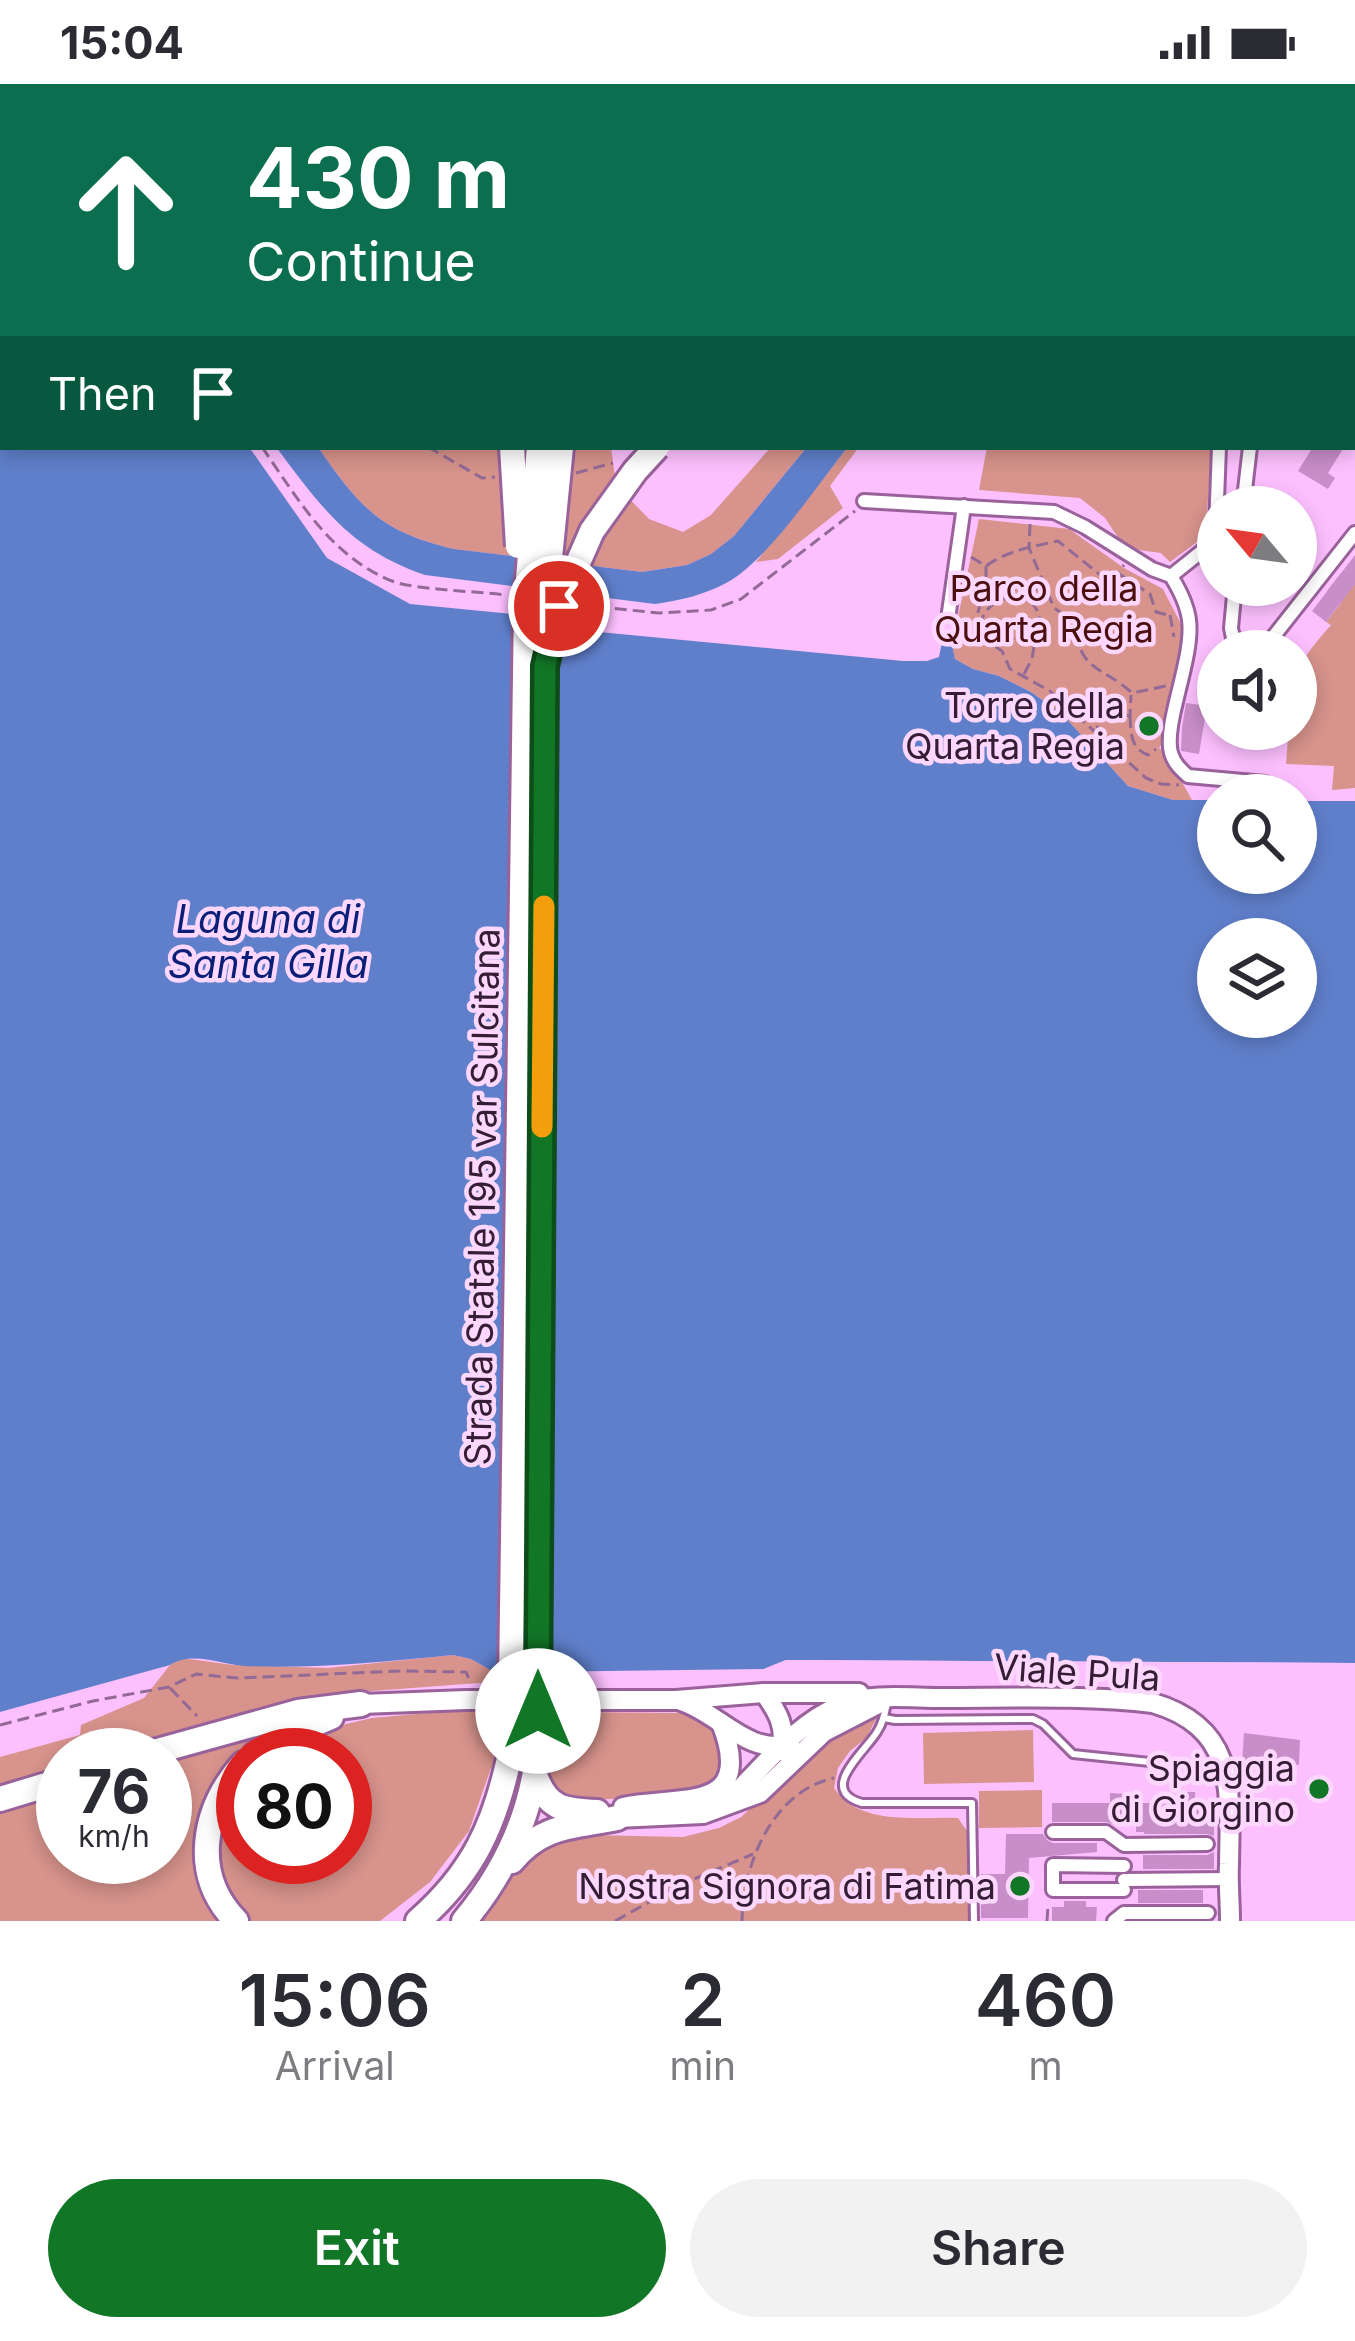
<!DOCTYPE html>
<html lang="en">
<head>
<meta charset="utf-8">
<style>
  body { margin:0; font-family:Inter,sans-serif; background:#f2f2f3; color:#2b2b33; height:100vh; display:flex; flex-direction:column; font-size:45px; white-space:nowrap }
  * { box-sizing:border-box; margin:0 }
  p { font-size:39px; color:#7c7c81 }
  .icon { flex:none; width:66px; height:66px; fill:none; stroke:currentColor; stroke-width:2; stroke-linecap:round; stroke-linejoin:round }
  .map { position:relative; height:1837px; overflow:hidden }
  .drawer { display:flex; flex-direction:column; background:#fff; flex:1 }
  .drawer>* { flex:none }
  .top-card { position:absolute; left:0px; top:0px; width:1356px; height:366px; box-shadow:0 6px 18px #0003; background:#0b6e4f; color:#fff; overflow:hidden }
  .needle { width:78px; rotate:299deg }
  .controls { position:absolute; left:1197px; top:402px; display:grid; gap:24px }
  .controls a { display:grid; place-items:center; width:120px; height:120px; border-radius:50%; background:#fff; box-shadow:0 6px 18px #0003; font-size:60px }
  .speed { position:absolute; left:36px; top:1644px; display:flex; gap:24px; font-size:60px; font-weight:700; text-align:center }
  .speed>* { display:grid; place-content:center; width:156px; height:156px; border-radius:50%; background:#fff; box-shadow:0 6px 18px #0003; line-height:1 }
  .speed small { font-size:30px; font-weight:400 }
  .speed .limit { border:18px solid #d22; background:#fff; color:#111 }
  .pin { position:absolute; display:grid; place-items:center; width:102px; height:102px; color:#fff; margin:-51px; border:6px solid #fff; border-radius:50%; box-shadow:0 3px 12px #0007 }
  .me { position:absolute; width:132px; margin:-66px; rotate:0deg; stroke-linejoin:round; filter:drop-shadow(0 0 9px #0008) }
  .turn { display:flex; align-items:center; gap:42px; height:252px; padding:0 48px; font-size:54px }
  .turn .icon { width:156px; height:156px; stroke-width:2.5 }
  .turn b { display:block; font-size:84px; line-height:102px }
  .then { display:flex; align-items:center; height:114px; padding:0 48px; background:#0003; gap:24px; font-size:45px }
  .eta { display:flex; justify-content:space-evenly; align-items:center; height:204px; text-align:center }
  .eta b { font-size:72px; font-weight:600; line-height:84px }
  .action { display:flex; gap:24px; margin-top:auto; padding:24px 48px }
  .action a { flex:1; height:138px; border-radius:72px; background:#127627; color:#fff; font-size:48px; font-weight:600; line-height:138px; text-align:center }
  .action a+a { background:#f2f2f3; color:#2b2b33 }
  .status { display:flex; justify-content:space-between; align-items:center; height:84px; padding:0 60px; background:#fff; direction:ltr }
  .status svg { height:33px; fill:currentColor }
  .map>svg:first-child { display:block }
  .green { fill:#d7938c }
  .water { fill:#607fcb; fill-rule:evenodd }
  .pier { fill:#fdc0ff }
  .building { fill:#c88eca }
  .lines { fill:none; stroke-linecap:round; stroke-linejoin:round }
  .lane-casing { stroke:#99629b; stroke-width:12 }
  .street-casing { stroke:#99629b; stroke-width:18 }
  .secondary-casing { stroke:#99629b; stroke-width:24 }
  .highway-casing { stroke:#99629b; stroke-width:30 }
  .path { stroke:#936a95; stroke-width:3; stroke-dasharray:12 6; stroke-linecap:butt }
  .lane { stroke:#fff; stroke-width:6 }
  .street { stroke:#fff; stroke-width:12 }
  .secondary { stroke:#fff; stroke-width:18 }
  .highway { stroke:#fff; stroke-width:24 }
  .highway-bridge-casing { stroke:#99629b; stroke-width:30; stroke-linecap:butt }
  .highway-bridge { stroke:#fff; stroke-width:24 }
  .route-casing { stroke:#0c4d19; stroke-width:30 }
  .route { stroke:#127627; stroke-width:21 }
  .slow { stroke:#f59e0b; stroke-width:21 }
  .poi-dot { fill:#127627; stroke:#fdd7fd; stroke-width:4.5 }
  .labels { text-anchor:middle; stroke-width:9; stroke-linejoin:round; paint-order:stroke }
  .park-label { font-size:36px; fill:#4d1010; stroke:#fdd7fd }
  .poi-label { font-size:36px; fill:#341d35; stroke:#fdd7fd; text-anchor:end }
  .street-label { font-size:36px; fill:#341d35; stroke:#fdd7fd }
  .water-label { font-size:39px; font-style:italic; fill:#0a1f77; stroke:#fdd7fd }
</style>
</head>
<body>
<div class="status"><b>15:04</b><svg viewBox="0 0 49 12"><path d="M0 12V9h3v3zM5 12V6h3v6zM10 12V3h3v9zM15 12V0h3v12zM26 1h20v11H26zM47 4h2v5h-2z"/></svg></div>
<div class="map">
<svg width="1355" height="1837" viewBox="0 0 1355 1837">
  <rect width="100%" height="100%" fill="#fdc0ff"/>
  <g class="green">
    <path d="M 318,363 L 611,363 L 616,401 L 649,435 L 683,448 L 711,431 L 771,363 L 807,363 L 734,452 L 711,470 L 687,481 L 642,488 L 454,465 C 381,448 359,423 318,363 Z"/>
    <path d="M 848,363 L 859,363 L 830,402 L 843,424 L 778,475 L 756,478 Z"/>
    <path d="M 987,363 L 1212,363 L 1205,452 L 1170,478 L 1161,469 L 1139,466 L 1121,458 L 1105,434 L 1080,414 L 979,406 Z"/>
    <path d="M 979,435 L 1069,445 L 1124,484 L 1163,505 L 1183,544 L 1184,558 L 1165,656 L 1159,664 L 1165,668 L 1192,716 L 1173,716 L 1128,702 L 1062,630 L 1031,608 L 999,592 L 973,585 L 955,575 L 952,561 Z"/>
    <path d="M 1341,489 L 1355,499 L 1355,704 L 1332,706 L 1334,682 L 1286,680 L 1288,653 L 1275,649 L 1276,645 L 1296,645 C 1296,588 1292,585 1331,541 L 1326,538 L 1341,519 L 1327,507 Z"/>
    <path d="M 453,1571 L 471,1575 L 492,1587 L 492,1598 L 372,1607 L 309,1619 L 108,1671 L 63,1671 L 63,1683 L 0,1700 L 0,1673 L 80,1651 L 81,1641 L 144,1614 L 170,1581 L 182,1574 L 233,1581 L 328,1584 Z"/>
    <path d="M 449,1627 L 688,1629 C 722,1648 731,1669 709,1703 L 686,1713 L 576,1716 L 557,1709 L 542,1684 L 491,1684 L 469,1747 L 430,1798 L 380,1837 L 248,1837 L 240,1831 L 224,1810 L 215,1747 L 243,1694 L 243,1773 L 345,1773 L 345,1671 L 272,1671 L 329,1644 L 372,1634 Z"/>
    <path d="M 879,1630 L 866,1654 L 850,1667 L 838,1684 L 834,1704 C 860,1743 917,1732 958,1734 L 969,1750 L 969,1837 L 473,1837 L 513,1785 L 544,1758 L 590,1751 L 683,1753 L 719,1744 L 741,1733 L 824,1656 Z"/>
    <path d="M 290,1634 C 245,1670 201,1695 195,1758 C 194,1774 195,1791 201,1806 C 206,1817 216,1827 223,1837 L 0,1837 L 0,1725 L 63,1707 L 63,1773 L 165,1773 L 165,1675 Z"/>
    <path d="M 1033,1646 L 1034,1698 L 924,1700 L 923,1649 Z"/>
    <path d="M 1042,1706 L 1042,1743 L 979,1744 L 979,1707 Z"/>
  </g>
  <g class="water">
    <path d="M 0,28 L 3,31 L 3,363 L 249,363 L 327,474 L 410,520 L 513,530 L 538,536 L 573,536 L 578,546 L 903,577 L 927,577 L 939,573 L 942,558 L 952,561 L 955,575 L 973,585 L 999,592 L 1031,608 L 1062,630 L 1128,702 L 1173,716 L 1218,716 L 1218,789 L 1296,789 L 1296,717 L 1355,717 L 1355,1579 L 786,1576 L 764,1585 L 527,1588 L 492,1587 L 471,1575 L 453,1571 C 383,1578 314,1585 244,1582 C 219,1580 193,1567 170,1581 L 0,1628 ZM 1218,855 L 1296,855 L 1296,933 L 1218,933 Z"/>
    <path d="M 276,363 L 318,363 C 359,423 381,448 454,465 L 642,488 L 687,481 L 711,470 L 734,452 L 807,363 L 848,363 C 818,400 767,477 728,498 C 705,511 681,516 655,520 L 425,491 C 350,465 322,424 276,363 Z"/>
  </g>
  <path class="pier" d="M 786,1576 L 1355,1579 L 1355,1585 L 787,1582 L 777,1586 L 764,1585 Z"/>
  <g class="building">
    <path d="M 1313,363 L 1344,363 L 1328,389 L 1335,394 L 1328,405 L 1298,387 Z"/>
    <path d="M 1355,471 L 1355,500 L 1326,538 L 1312,527 Z"/>
    <path d="M 1186,619 L 1207,622 L 1199,670 L 1181,667 L 1182,643 Z"/>
    <path d="M 1244,1649 L 1300,1656 L 1299,1681 L 1242,1678 Z"/>
    <path d="M 1183,1708 L 1195,1708 L 1195,1719 L 1204,1719 L 1204,1734 L 1214,1734 L 1214,1752 L 1207,1750 L 1144,1750 L 1144,1748 L 1136,1748 L 1136,1742 L 1115,1741 L 1106,1738 L 1052,1738 L 1052,1719 L 1110,1719 L 1110,1709 L 1127,1710 L 1127,1719 L 1157,1719 L 1157,1716 L 1183,1716 Z"/>
    <path d="M 1006,1750 L 1043,1750 L 1047,1756 L 1053,1759 L 1097,1759 L 1097,1768 L 1029,1774 L 1028,1834 L 981,1834 L 981,1790 L 1005,1790 Z"/>
    <path d="M 1214,1768 L 1214,1785 L 1143,1785 L 1143,1771 L 1207,1771 Z"/>
    <rect x="1138" y="1806" width="65" height="13"/>
    <path d="M 1064,1817 L 1086,1817 L 1086,1823 L 1097,1823 L 1096,1837 L 1052,1837 L 1052,1823 L 1064,1823 Z"/>
  </g>
  <g class="lines">
    <g class="lane-casing">
      <g id="lane">
        <path d="M 887,1619 C 885,1629 883,1639 877,1648 C 864,1669 817,1706 862,1719 L 972,1719 L 974,1837"/>
        <path d="M 884,1634 L 895,1636 L 1033,1635 L 1043,1640 L 1073,1670 L 1169,1680"/>
      </g>
    </g>
    <g class="street-casing">
      <g id="street">
        <path d="M 1292,3 L 1293,0"/>
        <path d="M 1353,221 L 1355,221"/>
        <path d="M 1219,363 L 1216,444 L 1206,464 L 1171,492 C 1179,505 1187,520 1189,536 C 1194,574 1163,640 1171,669 C 1174,679 1180,685 1188,692 L 1265,699"/>
        <path d="M 864,417 L 1054,428 L 1085,443 L 1152,485 L 1171,492"/>
        <path d="M 1243,423 L 1250,363"/>
        <path d="M 949,528 L 964,422"/>
        <path d="M 1233,552 L 1246,565 L 1259,564 L 1270,557 L 1355,449"/>
        <path d="M 1234,559 L 1231,544 L 1235,501"/>
        <path d="M 1053,1748 L 1106,1748 L 1124,1761 L 1207,1760"/>
        <path d="M 1124,1782 L 1053,1781 L 1053,1806 L 1124,1806"/>
        <path d="M 1124,1796 L 1229,1795"/>
        <path d="M 1114,1837 L 1124,1829 L 1208,1829"/>
      </g>
    </g>
    <g class="secondary-casing">
      <g id="secondary">
        <path d="M 764,1609 C 778,1628 787,1644 781,1667"/>
        <path d="M 681,1617 C 719,1629 748,1672 790,1660"/>
        <path d="M 361,1620 L 466,1616 L 676,1616 L 764,1609 L 859,1609"/>
        <path d="M 723,1722 C 759,1688 794,1640 841,1621 C 871,1609 909,1614 941,1614 C 1009,1614 1086,1611 1153,1619 C 1238,1644 1230,1709 1229,1780 C 1228,1799 1230,1818 1230,1837"/>
        <path d="M 623,1723 C 679,1711 757,1731 721,1639"/>
        <path d="M 617,1734 L 703,1730 L 760,1709 L 824,1648 L 882,1618"/>
      </g>
    </g>
    <g class="highway-casing">
      <g id="highway">
        <path d="M 185,0 L 187,3"/>
        <path d="M 381,0 L 385,3"/>
        <path d="M 934,0 L 934,3"/>
        <path d="M 731,3 L 734,0"/>
        <path d="M 764,3 L 768,0"/>
        <path d="M 881,3 L 883,0"/>
        <path d="M 545,582 L 555,540"/>
        <path d="M 143,1671 L 298,1628 L 361,1620"/>
        <path d="M 255,1671 L 279,1655 L 331,1633"/>
        <path d="M 535,1691 C 547,1725 564,1727 597,1728"/>
        <path d="M 0,1715 L 63,1696"/>
        <path d="M 512,1777 C 542,1740 574,1743 617,1734"/>
        <path d="M 236,1837 C 190,1790 203,1725 243,1680"/>
        <path d="M 418,1837 C 473,1789 495,1741 510,1670"/>
        <path d="M 464,1837 C 504,1789 529,1737 537,1675"/>
      </g>
    </g>
    <g class="path">
      <path d="M 135,0 L 137,3"/>
      <path d="M 982,3 L 984,0"/>
      <path d="M 0,9 L 3,11"/>
      <path d="M 262,363 C 298,415 330,472 392,497 C 415,506 476,507 505,511"/>
      <path d="M 428,363 L 482,394 L 495,393"/>
      <path d="M 576,389 L 613,379"/>
      <path d="M 1030,440 L 1029,464 L 1054,524 L 1077,539 C 1076,587 1103,582 1132,609 L 1166,602"/>
      <path d="M 971,473 L 986,482 C 1006,467 1035,462 1058,457 L 1108,497 L 1113,496 L 1124,481"/>
      <path d="M 986,482 L 986,501 L 976,535 L 983,554 L 1002,567 L 1010,585 L 1050,607 L 1146,694 L 1161,700 L 1179,701"/>
      <path d="M 1119,490 L 1150,510 L 1156,528 L 1168,531"/>
      <path d="M 986,507 L 1007,504 L 1034,508"/>
      <path d="M 1031,517 C 1010,510 991,514 982,535 L 985,548 C 1006,560 1034,557 1040,531 L 1031,517 L 1040,494"/>
      <path d="M 579,521 L 659,529 L 711,526 L 741,515 L 855,427"/>
      <path d="M 1170,531 L 1174,553"/>
      <path d="M 1024,590 L 1032,575 L 1034,562 L 1027,551"/>
      <path d="M 1064,618 L 1093,632"/>
      <path d="M 1130,632 C 1131,649 1130,664 1148,671 L 1156,665"/>
      <path d="M 1101,653 L 1094,633 L 1107,627 L 1130,632 L 1131,611"/>
      <path d="M 170,1604 L 197,1632"/>
      <path d="M 0,1641 L 93,1617 L 169,1603 L 196,1590 L 237,1594 L 402,1587 L 466,1588 L 470,1597"/>
      <path d="M 615,1837 L 680,1801 L 753,1770"/>
      <path d="M 742,1837 C 743,1779 773,1707 834,1694"/>
      <path d="M 1047,1837 L 1048,1821"/>
    </g>
    <use href="#lane" class="lane"/>
    <use href="#street" class="street"/>
    <use href="#secondary" class="secondary"/>
    <use href="#highway" class="highway"/>
    <g class="highway-bridge-casing">
      <g id="highway-bridge">
        <path d="M 512,363 L 518,462"/>
        <path d="M 547,538 L 547,504 L 561,363"/>
        <path d="M 555,540 L 559,522 L 592,447 L 635,387 L 657,363"/>
        <path d="M 510,1670 L 526,519 L 539,363"/>
        <path d="M 537,1675 L 545,582"/>
      </g>
    </g>
    <use href="#highway-bridge" class="highway-bridge"/>
  </g>
  <g class="lines">
    <g class="route-casing">
      <path id="route" d="M 538,1627 L 545,582 L 559,522"/>
    </g>
    <use href="#route" class="route"/>
    <path class="slow" d="M 542,1043 L 544,822"/>
  </g>
  <g class="poi-dot">
    <circle cx="1149" cy="642" r="12"/>
    <circle cx="1319" cy="1705" r="12"/>
    <circle cx="1020" cy="1802" r="12"/>
  </g>
  <g class="labels">
    <g class="park-label">
      <text x="1044" y="517">Parco della<tspan x="1044" dy="41">Quarta Regia</tspan></text>
    </g>
    <g class="poi-label">
      <text x="1125" y="634">Torre della<tspan x="1125" dy="41">Quarta Regia</tspan></text>
      <text x="1295" y="1697">Spiaggia<tspan x="1295" dy="41">di Giorgino</tspan></text>
      <text x="996" y="1815">Nostra Signora di Fatima</text>
    </g>
    <g class="street-label">
      <text transform="translate(482 1113) rotate(-89)" y="13">Strada Statale 195 var Sulcitana</text>
      <text transform="translate(1077 1588) rotate(4)" y="13">Viale Pula</text>
    </g>
    <g class="water-label">
      <text x="268" y="849">Laguna di<tspan x="268" dy="45">Santa Gilla</tspan></text>
    </g>
  </g>
</svg>
<div class="controls">
<a><svg class="needle" viewBox="-14 -14 28 28"><path d="M0-13l5 13h-10z" fill="#e53935"/><path d="M0 13l5-13h-10z" fill="#7c7c81"/></svg></a>
<a><svg class="icon" aria-label="sound" viewBox="0 0 24 24"><path d="M4 9h4l5-4v14l-5-4H4zM17 9q2 3 0 6"/></svg></a>
<a><svg class="icon" aria-label="search" viewBox="0 0 24 24"><circle cx="10" cy="10" r="6"/><path d="M15 15l6 6"/></svg></a>
<a><svg class="icon" aria-label="layers" viewBox="0 0 24 24"><path d="M12 4l9 5-9 5-9-5zM3 14l9 5 9-5"/></svg></a>
</div>
<div class="speed"><div>76<small>km/h</small></div><div class="limit">80</div></div>
<div class="pin" style="left:559px;top:522px;background:#d93025"><svg class="icon" aria-label="arrive" viewBox="0 0 24 24"><path d="M6 21V4h12l-3 4 3 4H6"/></svg></div>
<svg class="me" style="left:538px;top:1627px" viewBox="-20 -20 40 40"><circle r="19" fill="#fff"/><path d="M0-13L10 11 0 6-10 11z" fill="#127627"/></svg>
<div class="top-card">
<div class="turn"><svg class="icon" aria-label="ahead" viewBox="0 0 24 24"><path d="M12 20V5M6 11l6-6 6 6"/></svg><div><b>430 m</b>Continue</div></div>
<div class="then">Then<svg class="icon" aria-label="arrive" viewBox="0 0 24 24"><path d="M6 21V4h12l-3 4 3 4H6"/></svg></div>
</div>
</div>
<section class="drawer">
<div class="eta">
<div><b>15:06</b><p>Arrival</p></div>
<div><b>2</b><p>min</p></div>
<div><b>460</b><p>m</p></div>
</div>
<div class="action"><a>Exit</a><a>Share</a></div>
</section>
</body>
</html>
